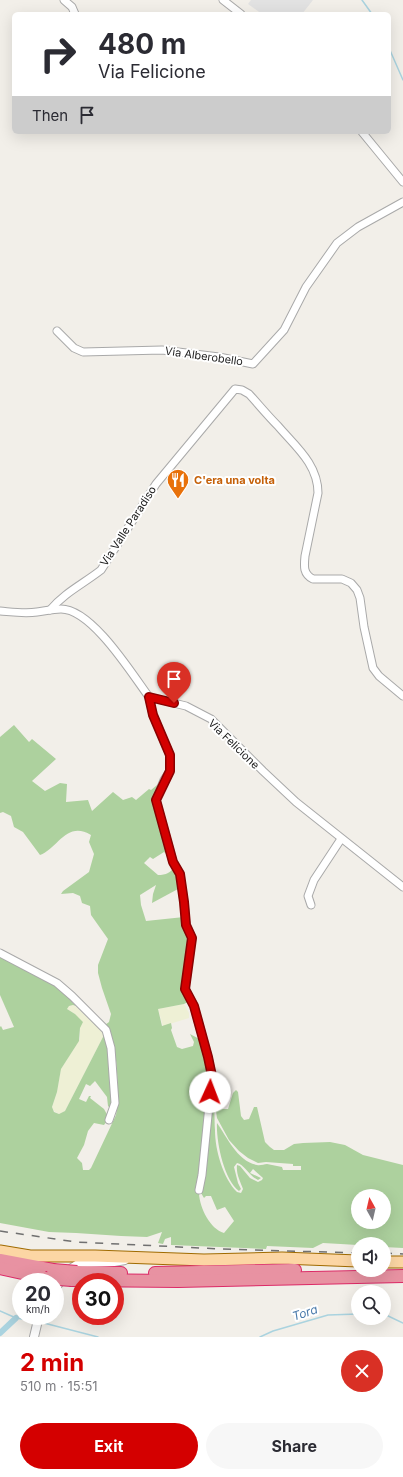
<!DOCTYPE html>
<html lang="en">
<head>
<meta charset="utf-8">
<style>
  body { margin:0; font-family:Inter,sans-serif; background:#f7f7f7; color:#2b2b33; height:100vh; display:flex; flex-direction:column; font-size:15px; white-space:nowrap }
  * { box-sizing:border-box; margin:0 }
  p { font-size:13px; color:#7c7c81 }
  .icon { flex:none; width:22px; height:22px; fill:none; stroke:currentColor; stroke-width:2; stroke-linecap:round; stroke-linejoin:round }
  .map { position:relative; height:1337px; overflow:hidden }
  .panel { display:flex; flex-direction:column; background:#fff; flex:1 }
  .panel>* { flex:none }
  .banner { position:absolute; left:12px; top:12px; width:379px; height:122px; border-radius:6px; box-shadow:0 4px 16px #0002; background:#fff; color:#2b2b33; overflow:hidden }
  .needle { width:26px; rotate:352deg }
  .controls { position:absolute; left:351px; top:1189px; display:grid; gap:8px }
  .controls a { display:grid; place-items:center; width:40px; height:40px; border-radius:50%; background:#fff; box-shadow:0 4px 16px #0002; font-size:20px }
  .speed { position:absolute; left:12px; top:1273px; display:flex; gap:8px; font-size:20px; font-weight:700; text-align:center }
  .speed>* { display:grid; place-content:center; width:52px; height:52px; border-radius:50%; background:#fff; box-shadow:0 4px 16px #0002; line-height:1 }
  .speed small { font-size:10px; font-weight:400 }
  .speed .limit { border:6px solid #d22; background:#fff; color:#111 }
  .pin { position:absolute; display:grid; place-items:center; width:34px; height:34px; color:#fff; margin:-41px -17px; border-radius:50% 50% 50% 0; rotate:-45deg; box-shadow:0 0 4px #0007 }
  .pin .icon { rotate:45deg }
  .me { position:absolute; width:44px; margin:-22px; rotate:2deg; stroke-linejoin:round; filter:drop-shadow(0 0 3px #0008) }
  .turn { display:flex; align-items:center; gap:14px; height:84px; padding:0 20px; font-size:18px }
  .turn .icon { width:52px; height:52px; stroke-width:2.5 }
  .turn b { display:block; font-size:28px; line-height:34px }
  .then { display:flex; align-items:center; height:38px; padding:0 20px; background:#0003; gap:8px; font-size:15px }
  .round { display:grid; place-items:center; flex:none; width:42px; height:42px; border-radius:21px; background:#f7f7f7 }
  .headline { display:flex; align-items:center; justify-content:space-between; height:68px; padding:0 20px }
  h1 { font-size:24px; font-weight:700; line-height:30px; color:#d40000 }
  .cta { display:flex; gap:8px; margin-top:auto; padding:8px 20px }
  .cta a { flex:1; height:46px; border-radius:24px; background:#d40000; color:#fff; font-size:16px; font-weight:700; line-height:46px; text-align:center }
  .cta a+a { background:#f7f7f7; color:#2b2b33 }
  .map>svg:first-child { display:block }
  .farmland { fill:#eef0d5 }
  .forest { fill:#add19e; fill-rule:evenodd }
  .parking { fill:#e2e2e2 }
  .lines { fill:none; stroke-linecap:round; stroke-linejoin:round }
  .stream { stroke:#aad3df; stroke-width:1.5 }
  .canal { stroke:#aad3df; stroke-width:6 }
  .minor-casing { stroke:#a9a9a9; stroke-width:9 }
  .tertiary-casing { stroke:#a9a9a9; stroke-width:10 }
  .primary-casing { stroke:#a06b00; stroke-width:13 }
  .motorway-casing { stroke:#dc2a67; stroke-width:14 }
  .minor { stroke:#fff; stroke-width:7 }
  .tertiary { stroke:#fff; stroke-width:8 }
  .primary { stroke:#fcd6a4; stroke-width:11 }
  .motorway { stroke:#e892a2; stroke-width:12 }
  .rail { stroke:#707070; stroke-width:1.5; stroke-dasharray:8 8; stroke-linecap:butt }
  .motorway-bridge-casing { stroke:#dc2a67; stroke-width:14; stroke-linecap:butt }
  .motorway-bridge { stroke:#e892a2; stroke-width:12 }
  .route-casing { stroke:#8a0000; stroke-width:10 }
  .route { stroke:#d40000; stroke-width:7 }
  .labels { text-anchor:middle; stroke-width:4; stroke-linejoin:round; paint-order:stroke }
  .street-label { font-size:11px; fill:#222; stroke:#fff }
  .food-label { font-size:11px; font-weight:bold; fill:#c56008; stroke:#fff; text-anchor:start }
  .water-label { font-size:12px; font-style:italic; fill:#4a7aab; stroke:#fff }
</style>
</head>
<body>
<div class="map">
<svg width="403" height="1337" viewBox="0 0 403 1337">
  <rect width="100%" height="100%" fill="#f2efe9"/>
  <g class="farmland">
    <path d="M 184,1004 L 189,1013 L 189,1018 L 163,1026 L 158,1009 Z"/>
    <path d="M 74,1005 L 89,1019 L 93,1021 L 104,1035 L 65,1111 L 59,1114 L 54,1111 L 52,1107 L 57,1092 L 61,1069 L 80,1039 L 80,1028 L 75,1014 L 67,1009 L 69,1006 Z"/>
  </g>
  <path class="forest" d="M 14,725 L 29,742 L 32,739 L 56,759 L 32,781 L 45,791 L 60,783 L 67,784 L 66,802 L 88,800 L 92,811 L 113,792 L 123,800 L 132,797 L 136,800 L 149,789 L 151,790 L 162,781 L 158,797 L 158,804 L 168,847 L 173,860 L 164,852 L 153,859 L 150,857 L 144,863 L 158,875 C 166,875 171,873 175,865 L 178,889 L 152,903 L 153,894 L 156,885 L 140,895 L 141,905 L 146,921 L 184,917 C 187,926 191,935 191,945 C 191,968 178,976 190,1001 L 184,1004 L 158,1009 L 162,1026 L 171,1023 L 172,1028 L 171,1030 L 177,1047 L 182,1049 L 193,1046 L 194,1042 L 190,1034 L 203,1041 C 210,1070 210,1103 205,1133 C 203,1148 202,1163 200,1179 C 200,1184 198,1189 199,1194 C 200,1208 210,1229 224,1233 L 234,1221 L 225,1207 L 217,1210 L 211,1196 L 206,1196 L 204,1198 L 201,1193 L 205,1146 L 210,1120 L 210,1096 C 216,1106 214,1119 215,1130 C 215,1150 223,1178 237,1192 L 241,1193 L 243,1189 C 240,1181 236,1174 237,1165 L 240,1166 L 250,1178 L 258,1182 L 262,1180 L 263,1178 L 253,1169 L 250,1173 L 261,1178 L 258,1180 C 249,1176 244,1164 237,1163 L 234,1167 L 238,1183 L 241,1189 L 239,1191 C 224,1180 216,1141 217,1123 C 227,1137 237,1161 257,1165 C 260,1166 264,1164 267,1164 C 272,1165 277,1166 282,1167 L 283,1170 L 301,1170 L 301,1166 L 293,1166 L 293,1164 L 266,1162 L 258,1163 L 248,1158 L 239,1151 L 229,1140 L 217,1118 L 215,1104 L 211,1093 L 212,1084 L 218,1102 L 222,1109 L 228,1109 L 233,1093 L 236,1090 L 238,1092 L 241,1116 L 244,1120 L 249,1119 L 254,1107 L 257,1107 L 265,1142 L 270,1147 L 274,1150 L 284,1150 L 294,1144 L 303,1143 L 330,1142 L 345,1145 L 363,1155 L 403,1165 L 403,1248 L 384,1247 L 384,1244 L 358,1245 L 323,1243 L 313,1248 L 267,1246 L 266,1249 L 171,1245 L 171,1237 L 165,1239 L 163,1244 L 158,1243 L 162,1232 L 147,1237 L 121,1236 L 76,1233 L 49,1232 L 0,1223 L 0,1027 L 1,1026 L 3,1030 L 14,1027 L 0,995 L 0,953 L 9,957 L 38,975 L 55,984 L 72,998 L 72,1002 L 76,1006 L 73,1005 L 69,1006 L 67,1009 L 75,1014 L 83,1022 L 80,1028 L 79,1041 L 61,1069 L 57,1092 L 52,1107 L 54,1112 L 59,1114 L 65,1111 L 104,1035 L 107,1034 C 114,1056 118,1089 114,1112 L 108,1106 L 107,1097 L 95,1081 L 90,1086 L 86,1084 L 79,1099 L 86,1102 L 89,1096 L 91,1096 L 90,1098 L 104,1109 L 109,1118 L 104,1125 L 94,1123 L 88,1131 L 84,1145 L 77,1158 L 82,1163 L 83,1170 L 89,1170 L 91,1168 L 116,1115 L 117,1108 C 118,1085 119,1045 105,1025 L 109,1022 L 111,1014 L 102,988 L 98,973 L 98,965 L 108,939 L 91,915 L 90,906 L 82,903 L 80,896 L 73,893 L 61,894 L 63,891 L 89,872 L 94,854 L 89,842 L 91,835 C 67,820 58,848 40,855 L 23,832 L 14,827 L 11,816 L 3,812 L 0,813 L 0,737 ZM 358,1196 L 384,1196 L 384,1222 L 358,1222 Z"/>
  <path class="parking" d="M 251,0 L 313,0 L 302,14 L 262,14 L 248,4 Z"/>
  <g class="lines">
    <g class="stream">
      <path d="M 362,0 L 372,14"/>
      <path d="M 389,48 L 403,80"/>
      <path d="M 0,1311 L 16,1318 L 35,1321"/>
      <path d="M 384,1314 L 403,1323"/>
      <path d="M 40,1322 L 98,1337"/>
      <path d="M 260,1337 L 273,1331 L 328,1315 L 358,1314"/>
    </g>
    <path class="canal" d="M 0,1333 L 16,1318"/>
    <g class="minor-casing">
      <g id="minor">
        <path d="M 64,0 L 72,7 L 75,14"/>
        <path d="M 223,0 L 241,14"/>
        <path d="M 362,132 L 403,182"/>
        <path d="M 57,331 L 74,348 L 83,352 L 162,350 L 219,357 L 253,364 L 284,330 L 306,287 L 337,243 L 358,227 L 403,202"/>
        <path d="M 50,610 C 64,593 83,584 101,570 L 156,484 L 230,395 L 235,389 L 242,390 L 249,394 C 259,405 268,416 278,426 C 295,446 318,464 318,493 L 305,556 C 304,566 303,574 313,579 L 342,579 L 351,583 L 357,590 L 360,598 L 364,627 L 373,668 L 379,676 L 403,696"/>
        <path d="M 0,611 C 12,612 25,614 37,612 C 45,611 53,609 61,609 C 92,609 132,674 149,697 L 186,706 L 211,719 L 263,771 L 296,802 L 403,887"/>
        <path d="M 149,697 L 153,715 L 170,755 L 170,771 L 164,780 L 156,800 L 173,862 L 180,874 L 184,902 L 186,925 L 192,938 L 185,989 L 194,1006 L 208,1057 L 212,1076 L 202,1175 L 199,1190"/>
        <path d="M 311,905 L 308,896 L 314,880 L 341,839"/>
        <path d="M 0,953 L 57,983 L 72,996 L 106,1030 L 111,1048 L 115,1103 L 109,1120"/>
      </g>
    </g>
    <g class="tertiary-casing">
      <g id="tertiary">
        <path d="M 55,1288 L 72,1268 L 80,1263 L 114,1262 L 125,1260"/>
        <path d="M 34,1337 L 39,1316"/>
      </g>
    </g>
    <g class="primary-casing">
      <g id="primary">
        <path d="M 0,1251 L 30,1256 L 95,1256 L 204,1260 L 282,1258 L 358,1261"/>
        <path d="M 384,1262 L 403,1262"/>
      </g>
    </g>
    <g class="motorway-casing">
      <g id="motorway">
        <path d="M 0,1260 L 53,1270"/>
        <path d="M 0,1268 L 45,1278"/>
        <path d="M 77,1272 L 121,1273"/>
        <path d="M 155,1273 L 295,1270"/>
        <path d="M 72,1280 L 178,1281 L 403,1276"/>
      </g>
    </g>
    <use href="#minor" class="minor"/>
    <use href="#tertiary" class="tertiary"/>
    <use href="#primary" class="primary"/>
    <use href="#motorway" class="motorway"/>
    <g class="rail">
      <path d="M 0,1231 L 76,1242 L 222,1249 L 358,1253"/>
      <path d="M 384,1253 L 403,1254"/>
    </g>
    <g class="motorway-bridge-casing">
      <g id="motorway-bridge">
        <path d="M 53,1270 L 77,1272"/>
        <path d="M 45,1278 L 72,1280"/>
      </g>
    </g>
    <use href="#motorway-bridge" class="motorway-bridge"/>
  </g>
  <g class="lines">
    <g class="route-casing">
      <path id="route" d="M 174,703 L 149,697 L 153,715 L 170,755 L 170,771 L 156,800 L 173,862 L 180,874 L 184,902 L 186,925 L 192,938 L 185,989 L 194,1006 L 208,1057 L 212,1076 L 210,1092"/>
    </g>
    <use href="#route" class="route"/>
  </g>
  <defs>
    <g id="restaurant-pin" transform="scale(1.15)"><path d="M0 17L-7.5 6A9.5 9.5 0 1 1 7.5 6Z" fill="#e8710a" stroke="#fff"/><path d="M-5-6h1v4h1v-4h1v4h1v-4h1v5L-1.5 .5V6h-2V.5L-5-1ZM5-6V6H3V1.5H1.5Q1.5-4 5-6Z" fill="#fff"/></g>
  </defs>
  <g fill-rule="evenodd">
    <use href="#restaurant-pin" x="178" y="480"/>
  </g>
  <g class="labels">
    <g class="street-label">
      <text transform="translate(204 356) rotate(8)" y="4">Via Alberobello</text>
      <text transform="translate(128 526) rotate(-57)" y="4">Via Valle Paradiso</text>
      <text transform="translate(234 744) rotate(44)" y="4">Via Felicione</text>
    </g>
    <g class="food-label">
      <text x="194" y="484">C'era una volta</text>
    </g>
    <g class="water-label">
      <text transform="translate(305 1313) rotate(-18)" y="4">Tora</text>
    </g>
  </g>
</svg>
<div class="controls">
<a><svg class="needle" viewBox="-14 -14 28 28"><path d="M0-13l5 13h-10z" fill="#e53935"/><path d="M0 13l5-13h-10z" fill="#7c7c81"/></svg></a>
<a><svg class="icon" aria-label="sound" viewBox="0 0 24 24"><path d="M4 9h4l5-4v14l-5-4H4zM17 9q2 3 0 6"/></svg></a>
<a><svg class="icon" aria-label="search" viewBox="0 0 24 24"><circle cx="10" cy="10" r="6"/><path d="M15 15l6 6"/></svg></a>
</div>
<div class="speed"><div>20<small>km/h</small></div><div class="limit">30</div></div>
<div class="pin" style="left:174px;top:703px;background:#d93025"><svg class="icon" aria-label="arrive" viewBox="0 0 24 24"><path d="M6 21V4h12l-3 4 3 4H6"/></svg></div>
<svg class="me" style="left:210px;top:1092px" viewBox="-20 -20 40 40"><circle r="19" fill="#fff"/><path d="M0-13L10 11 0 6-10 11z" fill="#d40000"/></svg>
<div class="banner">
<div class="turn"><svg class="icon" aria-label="right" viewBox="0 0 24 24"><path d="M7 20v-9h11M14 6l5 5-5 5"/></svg><div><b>480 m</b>Via Felicione</div></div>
<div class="then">Then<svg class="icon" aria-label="arrive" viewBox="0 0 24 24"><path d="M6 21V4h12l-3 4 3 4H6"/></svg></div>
</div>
</div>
<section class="panel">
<div class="headline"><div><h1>2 min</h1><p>510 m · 15:51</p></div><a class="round" style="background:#d93025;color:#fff"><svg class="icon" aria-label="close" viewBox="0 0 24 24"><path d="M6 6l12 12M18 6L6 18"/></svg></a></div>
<div class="cta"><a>Exit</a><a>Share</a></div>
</section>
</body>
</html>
